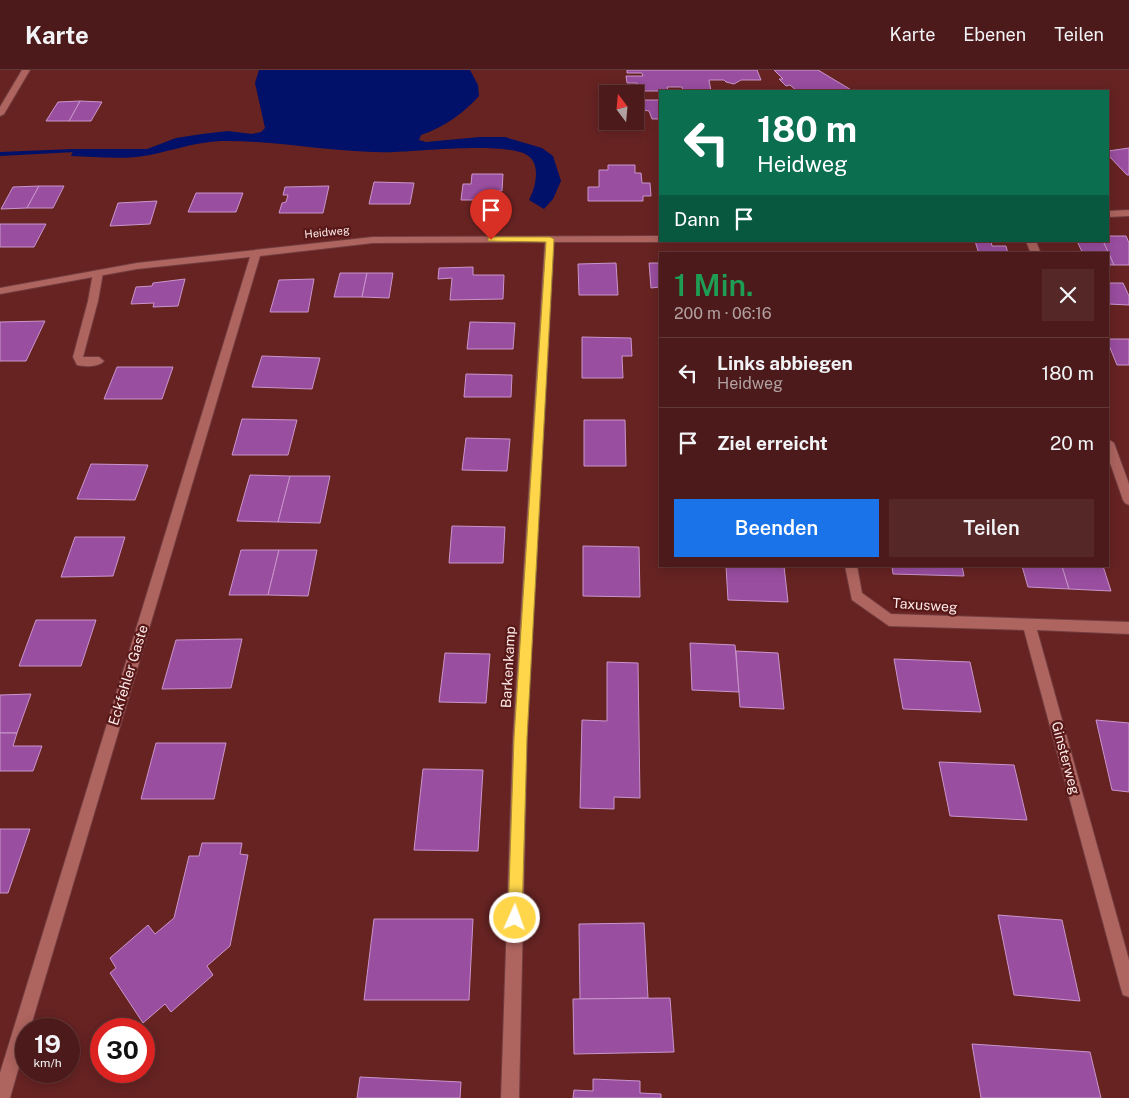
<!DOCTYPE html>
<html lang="de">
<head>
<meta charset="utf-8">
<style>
  body { margin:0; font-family:"Public Sans",sans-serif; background:#562727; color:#f1f3f6; height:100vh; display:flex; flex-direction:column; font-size:19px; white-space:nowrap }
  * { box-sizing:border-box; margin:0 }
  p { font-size:16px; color:#b2a1a2 }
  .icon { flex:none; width:28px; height:28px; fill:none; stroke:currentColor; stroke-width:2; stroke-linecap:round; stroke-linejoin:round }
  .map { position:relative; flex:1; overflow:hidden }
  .details { position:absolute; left:659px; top:182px; width:450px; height:315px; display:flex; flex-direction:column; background:#4c1a1a; border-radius:0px; box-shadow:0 2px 12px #0003,0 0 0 1px #633839 }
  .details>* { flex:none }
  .hud { position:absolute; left:659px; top:20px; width:450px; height:152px; border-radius:0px; box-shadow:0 2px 12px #0003,0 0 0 1px #633839; background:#0b6e4f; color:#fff; overflow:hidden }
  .needle { width:32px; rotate:344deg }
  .buttons { position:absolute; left:599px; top:15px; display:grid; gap:10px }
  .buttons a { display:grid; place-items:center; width:45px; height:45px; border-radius:0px; background:#4c1a1a; box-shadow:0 2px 12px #0003,0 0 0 1px #633839; font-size:25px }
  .speed { position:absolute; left:15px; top:948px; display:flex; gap:10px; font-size:25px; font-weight:700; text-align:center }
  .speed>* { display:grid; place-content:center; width:65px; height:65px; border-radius:50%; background:#4c1a1a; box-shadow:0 2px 12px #0003,0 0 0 1px #633839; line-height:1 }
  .speed small { font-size:12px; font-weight:400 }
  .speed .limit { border:8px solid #d22; background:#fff; color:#111 }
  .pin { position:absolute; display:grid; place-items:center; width:42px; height:42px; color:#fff; margin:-51px -21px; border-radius:50% 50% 50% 0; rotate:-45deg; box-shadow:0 0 5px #0007 }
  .pin .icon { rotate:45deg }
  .me { position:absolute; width:55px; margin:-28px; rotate:2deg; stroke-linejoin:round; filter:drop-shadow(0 0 4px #0008) }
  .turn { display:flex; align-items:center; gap:18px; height:105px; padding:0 15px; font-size:22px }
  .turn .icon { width:65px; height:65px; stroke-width:2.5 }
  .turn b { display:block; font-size:35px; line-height:42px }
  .then { display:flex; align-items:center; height:48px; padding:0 15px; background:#0003; gap:10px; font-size:19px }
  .round { display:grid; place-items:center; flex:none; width:52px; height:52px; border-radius:0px; background:#562727 }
  .overview { display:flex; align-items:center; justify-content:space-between; height:85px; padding:0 15px }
  h1 { font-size:30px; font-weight:600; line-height:38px; color:#1e9e55 }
  .action { display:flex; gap:10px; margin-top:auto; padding:10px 15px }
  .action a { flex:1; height:58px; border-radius:0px; background:#1a73e8; color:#fff; font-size:20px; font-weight:600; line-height:58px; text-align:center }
  .action a+a { background:#562727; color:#f1f3f6 }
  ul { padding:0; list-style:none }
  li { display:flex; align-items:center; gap:15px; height:70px; padding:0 15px; border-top:1px solid #633839 }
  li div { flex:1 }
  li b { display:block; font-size:19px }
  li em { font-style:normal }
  header { display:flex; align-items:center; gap:30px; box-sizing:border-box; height:70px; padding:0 25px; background:#4c1a1a; border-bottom:1px solid #633839 }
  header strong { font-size:24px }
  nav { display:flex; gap:28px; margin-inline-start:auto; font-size:18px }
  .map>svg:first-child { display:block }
  .water { fill:#011068 }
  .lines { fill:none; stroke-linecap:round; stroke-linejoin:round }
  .stream { fill:#011068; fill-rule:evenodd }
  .building { fill:#9a4ea0; stroke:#c995cc }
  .lane-casing { stroke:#723c3f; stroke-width:2 }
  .street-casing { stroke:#723c3f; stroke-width:2 }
  .lane { fill:#ae645f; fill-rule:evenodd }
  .street { fill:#ae645f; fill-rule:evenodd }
  .route { fill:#ffd54a; stroke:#a68a30 }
  .labels { text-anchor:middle; stroke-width:4.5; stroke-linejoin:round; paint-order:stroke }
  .far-street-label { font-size:11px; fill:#fceae8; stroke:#591818 }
  .street-label { font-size:14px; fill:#fceae8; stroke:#591818 }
</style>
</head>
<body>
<header>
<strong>Karte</strong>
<nav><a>Karte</a><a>Ebenen</a><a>Teilen</a></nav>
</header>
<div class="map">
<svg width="1129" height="1028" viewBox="0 0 1129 1028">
  <rect width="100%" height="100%" fill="#662322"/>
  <path class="water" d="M 259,0 L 470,0 L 478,15 L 479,26 C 464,43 443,58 421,65 L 419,70 L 426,72 L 480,67 L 505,67 L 542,78 L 553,86 L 561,111 L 553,129 L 544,139 L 529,130 C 535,119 542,94 527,85 C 506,72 423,81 395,82 C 337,84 279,70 221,71 C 196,72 174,80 150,85 C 125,90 97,87 71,86 L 74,79 L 147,79 L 176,68 L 202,64 L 228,61 L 252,64 L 261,62 L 265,58 L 255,13 Z"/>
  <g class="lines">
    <path class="stream" d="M 73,79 L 75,80 L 75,82 L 0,86 L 0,82 Z"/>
  </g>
  <g class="building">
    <path d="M 627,0 L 757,0 L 761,10 L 741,10 L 734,14 L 726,12 L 724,10 L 709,10 L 711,21 L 683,21 L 682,17 L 667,17 L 668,21 L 643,21 L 643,19 L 637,18 L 637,13 L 627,13 L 626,6 L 643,6 L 642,3 L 627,3 Z"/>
    <path d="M 774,0 L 818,0 L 853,21 L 797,21 L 790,15 L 786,16 L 779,9 L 783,9 Z"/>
    <path d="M 642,30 L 660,30 L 660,49 L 652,49 L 649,41 L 643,40 Z"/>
    <path d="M 80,31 L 102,32 L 91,51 L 69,51 Z"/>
    <path d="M 80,31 L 69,51 L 46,51 L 58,32 Z"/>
    <path d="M 1129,78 L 1129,105 L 1127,105 L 1108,85 L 1108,81 Z"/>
    <path d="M 608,95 L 635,95 L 635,103 L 641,103 L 642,113 L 650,113 L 651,126 L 643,126 L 643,131 L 588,131 L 588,117 L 599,117 L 599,100 L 608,100 Z"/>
    <path d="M 472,104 L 503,104 L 502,121 L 495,121 L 494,130 L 461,130 L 463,114 L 471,114 Z"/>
    <path d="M 374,112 L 414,113 L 410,134 L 369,134 Z"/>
    <path d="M 39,116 L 27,138 L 1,139 L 13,117 Z"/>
    <path d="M 39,116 L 64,116 L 53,138 L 27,138 Z"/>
    <path d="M 329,116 L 323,143 L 279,143 L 282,133 L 286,132 L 288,125 L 283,125 L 285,117 Z"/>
    <path d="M 196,123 L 243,123 L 236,142 L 188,142 Z"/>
    <path d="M 157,131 L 150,154 L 110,156 L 118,133 Z"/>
    <path d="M 0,154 L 46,154 L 34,177 L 0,177 Z"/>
    <path d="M 1108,166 L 1126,166 L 1129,173 L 1129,195 L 1114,195 L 1103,171 L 1108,171 Z"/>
    <path d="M 975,171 L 991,171 L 992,176 L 1006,176 L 1008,184 L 979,184 Z"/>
    <path d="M 1077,171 L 1103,171 L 1114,195 L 1108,195 L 1108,184 L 1083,184 Z"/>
    <path d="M 616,193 L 618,225 L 579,225 L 578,194 Z"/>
    <path d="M 649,193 L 660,193 L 660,217 L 651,218 Z"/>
    <path d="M 473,197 L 473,205 L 504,205 L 503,229 L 450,230 L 452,208 L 438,209 L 439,198 Z"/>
    <path d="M 340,203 L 367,203 L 362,227 L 334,227 Z"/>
    <path d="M 367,203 L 393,203 L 389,228 L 362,227 Z"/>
    <path d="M 185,209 L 178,236 L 153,237 L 154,233 L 131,234 L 136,217 L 152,216 L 153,213 Z"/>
    <path d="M 314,209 L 308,242 L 270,242 L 279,210 Z"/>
    <path d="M 1108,213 L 1123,213 L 1129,226 L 1129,235 L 1108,234 Z"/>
    <path d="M 45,251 L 26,291 L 0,291 L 0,252 Z"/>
    <path d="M 470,252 L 515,253 L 513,279 L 467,279 Z"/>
    <path d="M 582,267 L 631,268 L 632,286 L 622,286 L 623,308 L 582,308 Z"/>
    <path d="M 1108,269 L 1129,269 L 1129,295 L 1117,295 L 1108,273 Z"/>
    <path d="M 262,286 L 320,288 L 312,319 L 252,317 Z"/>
    <path d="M 117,297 L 173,297 L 162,329 L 104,329 Z"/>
    <path d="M 466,304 L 512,305 L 511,327 L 464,327 Z"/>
    <path d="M 242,349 L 297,350 L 288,385 L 232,385 Z"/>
    <path d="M 584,350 L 625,350 L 626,396 L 584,396 Z"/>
    <path d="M 466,368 L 510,369 L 507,401 L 462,400 Z"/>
    <path d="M 91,394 L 148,395 L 135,430 L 77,429 Z"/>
    <path d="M 250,405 L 290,406 L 278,452 L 237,451 Z"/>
    <path d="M 290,406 L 330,406 L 320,453 L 278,452 Z"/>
    <path d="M 452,456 L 505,457 L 503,493 L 449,493 Z"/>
    <path d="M 75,467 L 125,467 L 113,506 L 61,507 Z"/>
    <path d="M 583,476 L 639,477 L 640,527 L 583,526 Z"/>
    <path d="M 241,480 L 279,480 L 268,525 L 229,525 Z"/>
    <path d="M 279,480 L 317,480 L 308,526 L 268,525 Z"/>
    <path d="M 726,496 L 784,496 L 788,532 L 728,530 Z"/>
    <path d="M 892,496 L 962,496 L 964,506 L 893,504 Z"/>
    <path d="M 1022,496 L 1062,496 L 1069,519 L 1028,517 Z"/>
    <path d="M 1062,496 L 1103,496 L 1111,521 L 1069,519 Z"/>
    <path d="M 36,550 L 96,550 L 81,596 L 19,596 Z"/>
    <path d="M 242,569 L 231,618 L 162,619 L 176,570 Z"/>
    <path d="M 690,573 L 735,575 L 739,622 L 692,620 Z"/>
    <path d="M 736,581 L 778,583 L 784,639 L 740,637 Z"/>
    <path d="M 445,583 L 490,584 L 486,633 L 439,632 Z"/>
    <path d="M 894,589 L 970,592 L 981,642 L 903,639 Z"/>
    <path d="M 607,592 L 638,593 L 640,728 L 614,727 L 614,739 L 580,738 L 582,650 L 607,651 Z"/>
    <path d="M 31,624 L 17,663 L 0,663 L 0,625 Z"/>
    <path d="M 1096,650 L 1129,653 L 1129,722 L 1112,720 Z"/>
    <path d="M 0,663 L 17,663 L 13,676 L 42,676 L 33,701 L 0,701 Z"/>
    <path d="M 156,673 L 226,673 L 214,729 L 141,729 Z"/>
    <path d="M 939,692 L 1014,695 L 1027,750 L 950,746 Z"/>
    <path d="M 423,699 L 483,700 L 478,781 L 414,780 Z"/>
    <path d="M 0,759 L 30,759 L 8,823 L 0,823 Z"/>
    <path d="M 202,773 L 242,773 L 240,784 L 248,785 L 230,876 L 207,896 L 213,905 L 171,942 L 165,934 L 143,953 L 110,903 L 116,898 L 110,888 L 148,855 L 155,864 L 174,848 L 189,786 L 199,786 Z"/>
    <path d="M 998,845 L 1062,850 L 1080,931 L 1014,925 Z"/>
    <path d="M 374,849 L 473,849 L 469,930 L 364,930 Z"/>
    <path d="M 644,853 L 648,928 L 580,929 L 579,854 Z"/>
    <path d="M 670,928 L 674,982 L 574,984 L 573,929 Z"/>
    <path d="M 972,974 L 1090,982 L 1101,1028 L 981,1028 Z"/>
    <path d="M 360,1007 L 461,1012 L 460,1028 L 357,1028 Z"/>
    <path d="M 593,1009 L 640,1011 L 640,1023 L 661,1024 L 661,1028 L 573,1028 L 574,1020 L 593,1021 Z"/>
  </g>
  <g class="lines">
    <g class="lane-casing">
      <path id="lane" d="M 98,200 L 103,203 L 98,231 L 83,287 L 99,287 L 104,291 C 99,297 85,297 77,295 L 73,287 L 88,231 L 93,203 Z"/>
    </g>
    <g class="street-casing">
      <g id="street">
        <path d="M 22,0 L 30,0 L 4,44 L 0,46 L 0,37 Z"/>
        <path d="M 1129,140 L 1129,146 L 1108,147 L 1108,141 Z"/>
        <path d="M 660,166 L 660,171 L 663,171 L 660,172 L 554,172 L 527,668 L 519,1028 L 501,1028 L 513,668 L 545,172 L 373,173 L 260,186 L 30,959 L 26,959 L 26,972 L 10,1028 L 0,1028 L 0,1003 L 250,187 L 137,199 L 0,224 L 0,218 L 137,193 L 373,167 Z"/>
        <path d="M 1026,171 L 1036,171 L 1041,184 L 1031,184 Z"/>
        <path d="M 1108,369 L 1114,373 L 1129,414 L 1129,435 L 1125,433 L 1123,430 L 1108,387 Z"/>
        <path d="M 845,496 L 857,496 L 862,523 L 891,544 L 1129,552 L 1129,564 L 1037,560 L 1129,890 L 1129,927 L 1123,925 L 1121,919 L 1024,560 L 889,556 L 852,530 Z"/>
      </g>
    </g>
    <use href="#lane" class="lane"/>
    <use href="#street" class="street"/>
  </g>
  <path class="route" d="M 491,167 L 550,167 L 554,169 L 527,668 L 522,848 L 520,853 L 515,855 L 510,853 L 508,848 L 514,668 L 546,172 L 488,171 L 488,168 Z"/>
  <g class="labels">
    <g class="far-street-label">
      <text transform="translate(327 162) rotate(-6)" y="4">Heidweg</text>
    </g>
    <g class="street-label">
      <text transform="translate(925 535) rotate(4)" y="5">Taxusweg</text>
      <text transform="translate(508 597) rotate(-87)" y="5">Barkenkamp</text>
      <text transform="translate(128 605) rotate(-73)" y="5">Eckfehler Gaste</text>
      <text transform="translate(1066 688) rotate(75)" y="5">Ginsterweg</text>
    </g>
  </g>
</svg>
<div class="buttons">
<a><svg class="needle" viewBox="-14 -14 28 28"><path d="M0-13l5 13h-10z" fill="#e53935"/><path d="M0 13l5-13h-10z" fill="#b2a1a2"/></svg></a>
</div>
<div class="speed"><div>19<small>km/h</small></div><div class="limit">30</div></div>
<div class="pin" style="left:491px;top:170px;background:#d93025"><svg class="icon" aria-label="arrive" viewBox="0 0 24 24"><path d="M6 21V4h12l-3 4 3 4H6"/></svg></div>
<svg class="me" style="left:515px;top:848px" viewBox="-20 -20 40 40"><circle r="17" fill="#ffd54a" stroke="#fff" stroke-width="3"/><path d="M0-11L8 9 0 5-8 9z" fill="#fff"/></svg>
<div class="hud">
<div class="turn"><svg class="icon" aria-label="left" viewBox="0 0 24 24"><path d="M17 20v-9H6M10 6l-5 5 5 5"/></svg><div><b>180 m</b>Heidweg</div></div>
<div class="then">Dann<svg class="icon" aria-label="arrive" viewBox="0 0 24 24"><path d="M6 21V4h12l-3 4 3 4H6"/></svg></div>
</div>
<section class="details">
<div class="overview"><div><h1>1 Min.</h1><p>200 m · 06:16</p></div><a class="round"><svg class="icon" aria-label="close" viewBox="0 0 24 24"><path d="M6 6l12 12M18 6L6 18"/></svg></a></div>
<ul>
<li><svg class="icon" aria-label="left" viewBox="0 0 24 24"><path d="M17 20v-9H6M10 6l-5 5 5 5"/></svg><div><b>Links abbiegen</b><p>Heidweg</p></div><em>180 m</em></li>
<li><svg class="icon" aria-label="arrive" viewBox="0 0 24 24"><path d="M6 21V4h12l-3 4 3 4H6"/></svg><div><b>Ziel erreicht</b></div><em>20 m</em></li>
</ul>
<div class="action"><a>Beenden</a><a>Teilen</a></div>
</section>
</div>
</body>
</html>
